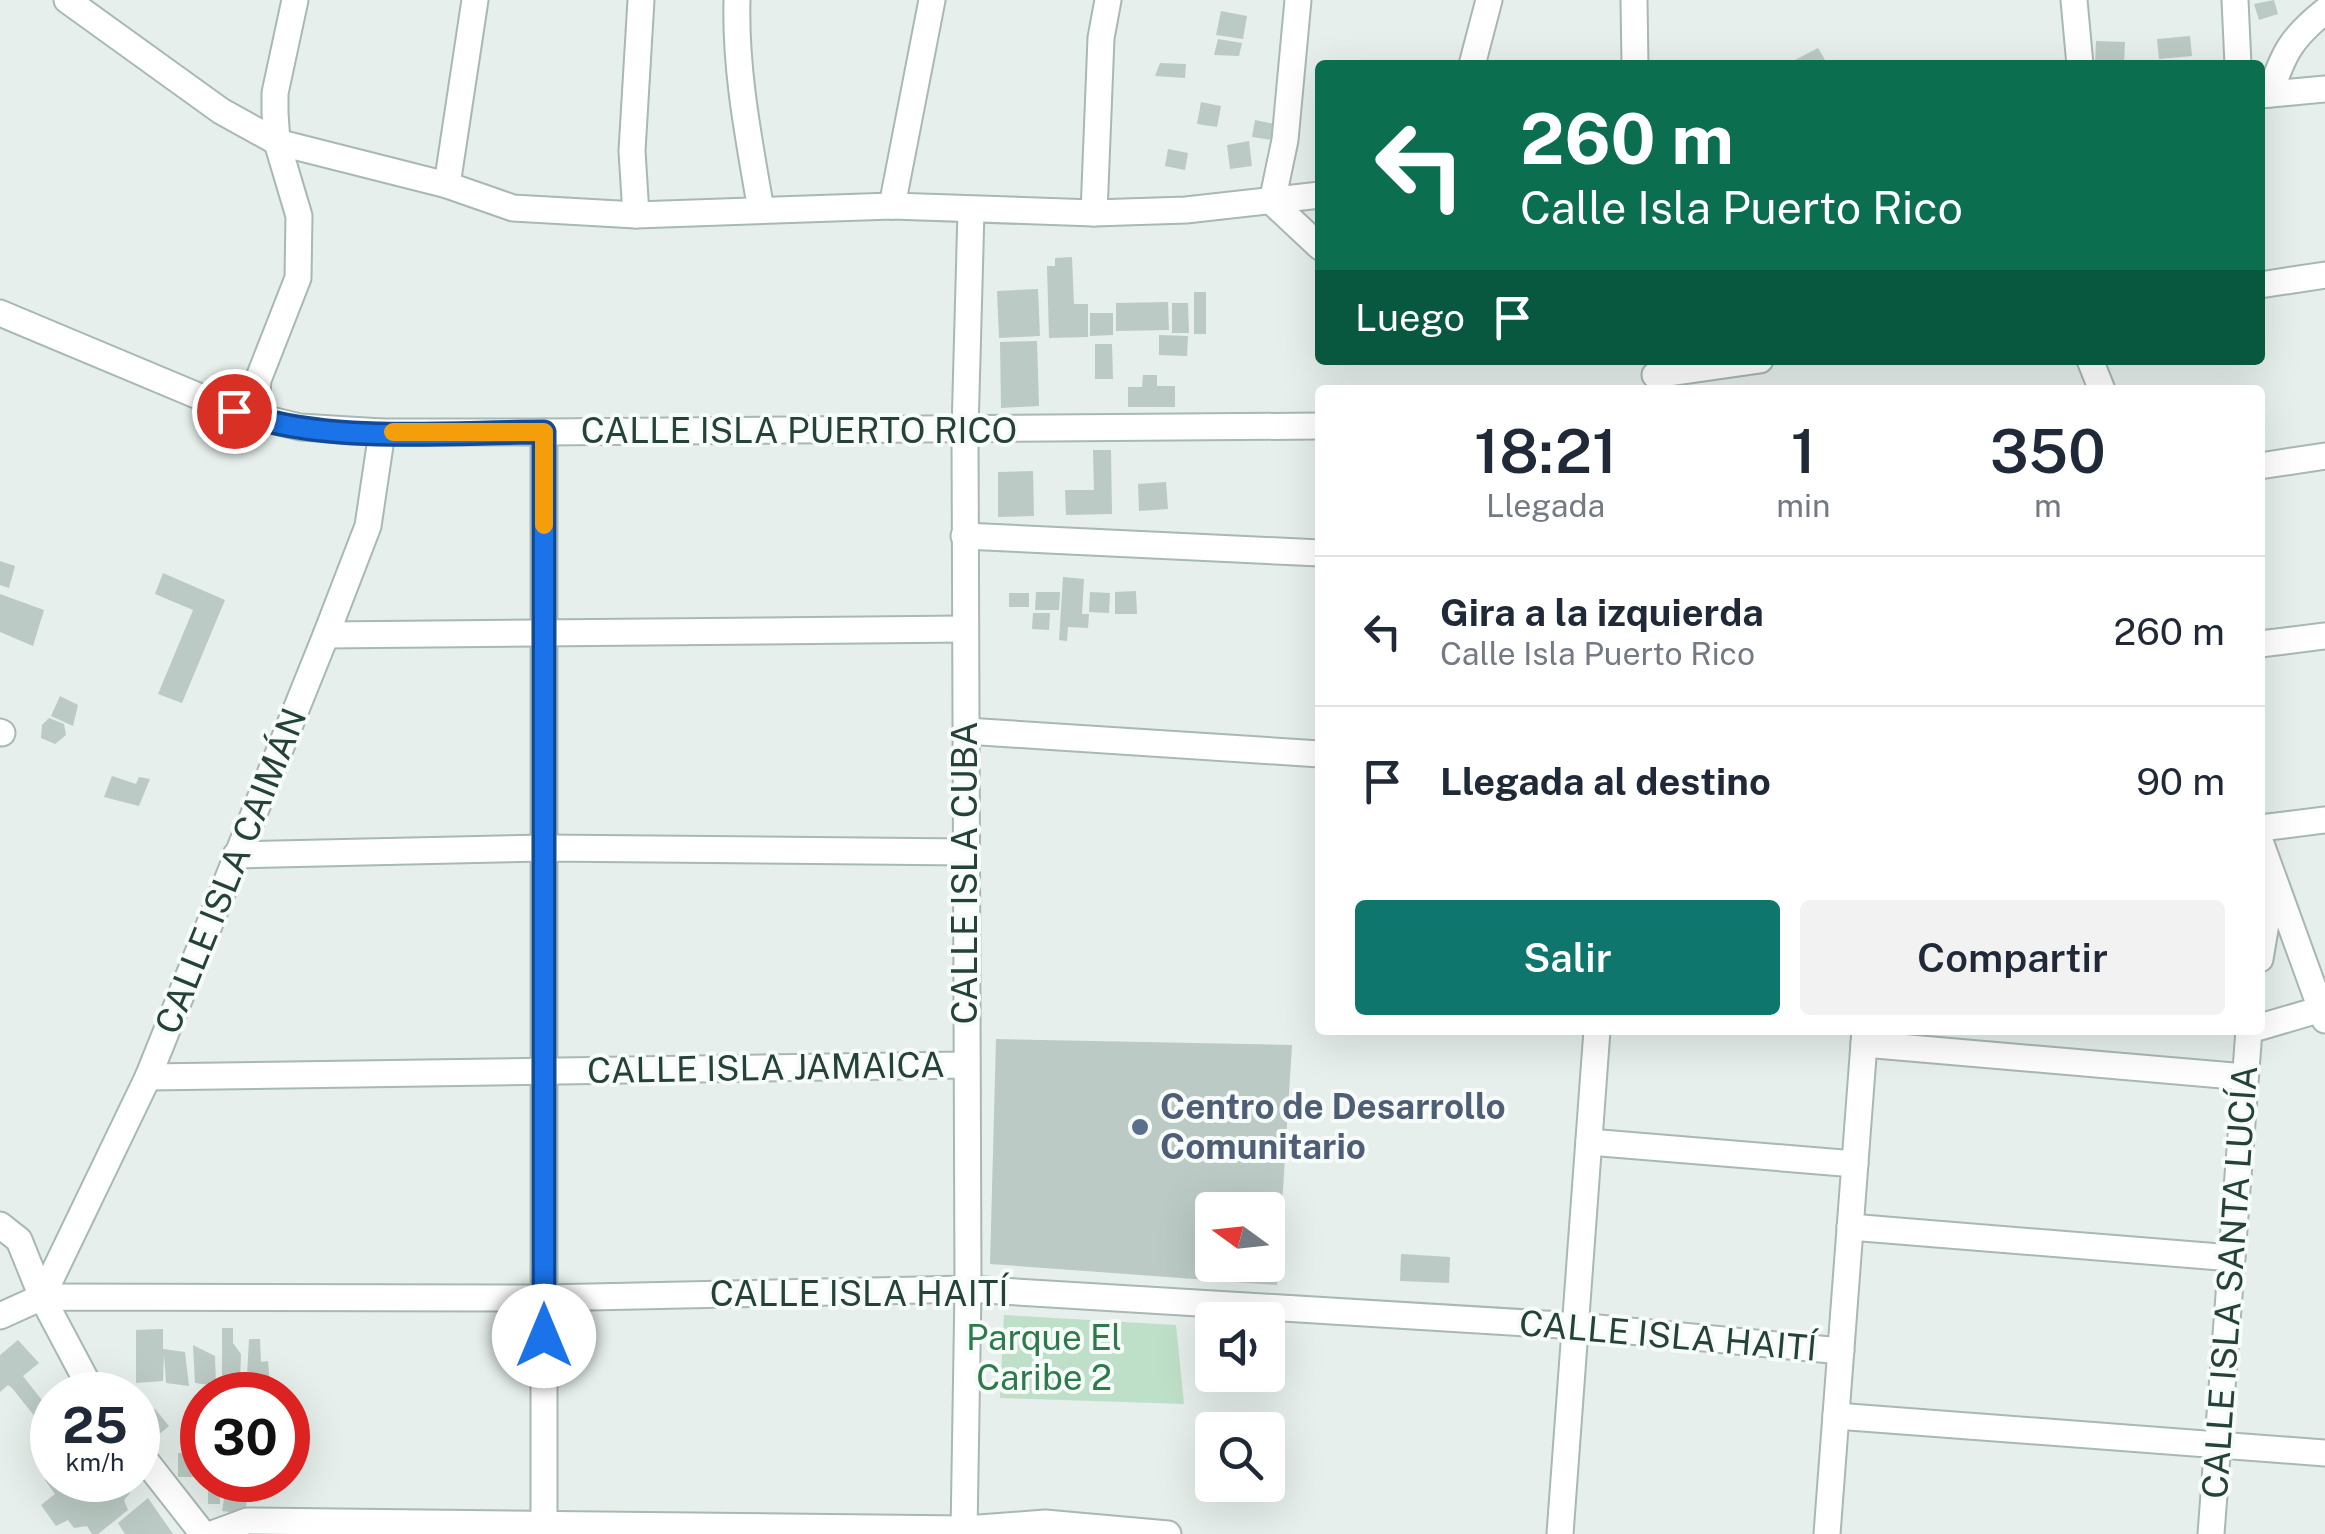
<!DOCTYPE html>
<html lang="es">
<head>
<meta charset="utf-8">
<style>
  body { margin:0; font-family:"Public Sans",sans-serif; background:#f2f2f3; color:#1f2937; height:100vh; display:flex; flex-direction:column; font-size:38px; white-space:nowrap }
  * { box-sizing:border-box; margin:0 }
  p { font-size:32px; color:#747a83 }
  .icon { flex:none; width:55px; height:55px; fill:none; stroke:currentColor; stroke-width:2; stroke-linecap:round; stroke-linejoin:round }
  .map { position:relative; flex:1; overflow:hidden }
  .panel { position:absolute; left:1315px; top:385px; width:950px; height:650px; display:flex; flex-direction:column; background:#fff; border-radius:10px; box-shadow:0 10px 40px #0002 }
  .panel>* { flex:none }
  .banner { position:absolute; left:1315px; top:60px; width:950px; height:305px; border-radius:10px; box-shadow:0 10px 40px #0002; background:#0b6e4f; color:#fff; overflow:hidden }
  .needle { width:65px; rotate:285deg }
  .tools { position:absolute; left:1195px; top:1192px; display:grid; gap:20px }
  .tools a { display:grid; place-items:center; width:90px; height:90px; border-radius:10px; background:#fff; box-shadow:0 10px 40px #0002; font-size:50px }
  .speed { position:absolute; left:30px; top:1372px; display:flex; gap:20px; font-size:50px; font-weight:700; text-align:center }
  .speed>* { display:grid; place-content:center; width:130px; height:130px; border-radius:50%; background:#fff; box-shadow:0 10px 40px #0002; line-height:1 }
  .speed small { font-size:25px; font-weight:400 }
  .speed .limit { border:15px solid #d22; background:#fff; color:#111 }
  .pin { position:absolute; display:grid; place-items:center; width:85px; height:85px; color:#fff; margin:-42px; border:5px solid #fff; border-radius:50%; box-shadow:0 2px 10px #0007 }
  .me { position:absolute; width:110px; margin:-55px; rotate:0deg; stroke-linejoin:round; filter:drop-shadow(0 0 8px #0008) }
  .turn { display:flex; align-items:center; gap:35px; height:210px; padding:0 40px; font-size:45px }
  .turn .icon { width:130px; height:130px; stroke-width:2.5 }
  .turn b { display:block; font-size:70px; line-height:85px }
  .then { display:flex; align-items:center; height:95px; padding:0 40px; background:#0003; gap:20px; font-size:38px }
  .eta { display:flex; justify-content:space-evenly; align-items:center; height:170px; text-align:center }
  .eta b { font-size:60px; font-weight:600; line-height:70px }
  .button { display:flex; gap:20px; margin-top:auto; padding:20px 40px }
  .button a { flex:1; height:115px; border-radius:10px; background:#0f766e; color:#fff; font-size:40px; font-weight:600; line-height:115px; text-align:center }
  .button a+a { background:#f2f2f3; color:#1f2937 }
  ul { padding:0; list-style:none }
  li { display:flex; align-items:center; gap:30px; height:150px; padding:0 40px; border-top:2px solid #e0e1e3 }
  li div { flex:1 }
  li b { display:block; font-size:38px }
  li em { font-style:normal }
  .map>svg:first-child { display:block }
  .green { fill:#bfe0c8 }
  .building { fill:#bbcac4; fill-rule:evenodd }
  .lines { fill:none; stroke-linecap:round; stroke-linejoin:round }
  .street-casing { stroke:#a8b8b2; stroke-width:29 }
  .street { stroke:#fff; stroke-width:25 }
  .route-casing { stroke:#114b97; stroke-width:25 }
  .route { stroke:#1a73e8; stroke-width:18 }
  .slow { stroke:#f59e0b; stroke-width:18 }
  .service-dot { fill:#5c6f8a; stroke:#f7fbf9; stroke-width:4 }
  .labels { text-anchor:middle; stroke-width:8; stroke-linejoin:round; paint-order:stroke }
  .street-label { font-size:35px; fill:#24423a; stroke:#f7fbf9 }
  .service-label { font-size:35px; font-weight:bold; fill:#4e5e75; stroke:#f7fbf9; text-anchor:start }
  .park-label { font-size:35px; fill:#2d7a4b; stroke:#f7fbf9 }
</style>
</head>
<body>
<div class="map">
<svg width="2325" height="1534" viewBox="0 0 2325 1534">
  <rect width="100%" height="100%" fill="#e6efeb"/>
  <path class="green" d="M 1004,1315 L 1176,1325 L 1184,1404 L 1000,1398 Z"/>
  <g class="building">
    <path d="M 2274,0 L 2278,14 L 2259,20 L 2254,4 Z"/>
    <path d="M 1221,11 L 1247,16 L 1243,39 L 1216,35 Z"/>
    <path d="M 2190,36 L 2192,56 L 2159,59 L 2157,39 Z"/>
    <path d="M 1218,39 L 1242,43 L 1239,56 L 1214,55 Z"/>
    <path d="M 2096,41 L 2125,42 L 2124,65 L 2095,65 Z"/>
    <path d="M 1818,48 L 1828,65 L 1797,65 L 1795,60 Z"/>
    <path d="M 1160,63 L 1186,64 L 1185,78 L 1155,76 Z"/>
    <path d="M 1201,102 L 1221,106 L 1217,127 L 1197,124 Z"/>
    <path d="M 1255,120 L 1275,124 L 1272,140 L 1252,137 Z"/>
    <path d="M 1249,141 L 1252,166 L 1230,169 L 1227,145 Z"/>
    <path d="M 1168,149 L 1188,153 L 1185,170 L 1165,166 Z"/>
    <path d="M 1072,257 L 1074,304 L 1088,304 L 1088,337 L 1049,338 L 1047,266 L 1055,266 L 1055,258 Z"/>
    <path d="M 1038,289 L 1040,336 L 999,338 L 997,291 Z"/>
    <rect x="1194" y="292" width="12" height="42"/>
    <path d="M 1168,302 L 1169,330 L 1116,331 L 1116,303 Z"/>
    <path d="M 1172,303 L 1188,303 L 1189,333 L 1172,333 Z"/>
    <path d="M 1090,313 L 1113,313 L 1113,335 L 1090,336 Z"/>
    <path d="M 1159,335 L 1188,336 L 1187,356 L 1159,355 Z"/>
    <path d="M 1037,341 L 1039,406 L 1001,408 L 1000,342 Z"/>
    <path d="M 1095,344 L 1112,344 L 1113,379 L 1095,379 Z"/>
    <path d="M 1143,375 L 1157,375 L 1157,386 L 1175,386 L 1175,407 L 1128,407 L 1128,387 L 1142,387 Z"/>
    <path d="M 1093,450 L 1111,450 L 1112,514 L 1066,515 L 1065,490 L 1094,490 Z"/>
    <path d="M 1033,471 L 1034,516 L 998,517 L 998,472 Z"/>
    <path d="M 1166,482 L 1168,509 L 1139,511 L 1138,484 Z"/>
    <path d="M 0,561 L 15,566 L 9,588 L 0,585 Z"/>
    <path d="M 163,573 L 225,600 L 182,703 L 158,694 L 193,610 L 155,594 Z"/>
    <path d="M 1063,577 L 1084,579 L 1082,614 L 1089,614 L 1088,628 L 1068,627 L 1067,641 L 1059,640 Z"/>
    <path d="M 1136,591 L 1137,614 L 1115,614 L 1115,592 Z"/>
    <path d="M 1036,592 L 1060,592 L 1059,610 L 1035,610 Z"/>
    <path d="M 1090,592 L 1110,593 L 1109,613 L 1089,612 Z"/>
    <rect x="1009" y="593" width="20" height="14"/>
    <path d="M 0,594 L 44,610 L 33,646 L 0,632 Z"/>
    <path d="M 1033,613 L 1050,613 L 1049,630 L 1032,629 Z"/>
    <path d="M 60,696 L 78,705 L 73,726 L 51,716 Z"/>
    <path d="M 49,718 L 64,724 L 66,735 L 55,744 L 41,738 L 42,725 Z"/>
    <path d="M 112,776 L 136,784 L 139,777 L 150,779 L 139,806 L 104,797 Z"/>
    <path d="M 996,1039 L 1292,1045 L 1277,1285 L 990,1264 ZM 1212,1210 L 1268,1210 L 1268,1265 L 1212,1265 Z"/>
    <path d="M 1401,1254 L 1450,1257 L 1449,1283 L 1400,1281 Z"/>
    <path d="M 222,1328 L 233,1328 L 233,1343 L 241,1354 L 240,1381 L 222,1382 Z"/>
    <path d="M 163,1329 L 163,1349 L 185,1352 L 189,1386 L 166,1383 L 164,1354 L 163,1381 L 136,1383 L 136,1330 Z"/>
    <path d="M 249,1339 L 260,1339 L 261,1362 L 268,1361 L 270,1386 L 251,1390 L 251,1374 L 247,1376 Z"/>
    <path d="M 18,1340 L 39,1363 L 23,1376 L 52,1413 L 52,1438 L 12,1388 L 8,1385 L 0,1392 L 0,1355 Z"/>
    <path d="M 193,1345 L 215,1356 L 216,1386 L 195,1383 Z"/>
    <path d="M 155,1409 L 169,1426 L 152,1440 L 138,1420 Z"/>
    <path d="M 202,1452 L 202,1477 L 178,1477 L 178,1453 Z"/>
    <path d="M 52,1474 L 52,1480 L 104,1480 L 115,1491 L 128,1486 L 130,1493 L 124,1500 L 128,1510 L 98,1534 L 92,1534 L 87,1526 L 74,1528 L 68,1520 L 56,1526 L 41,1505 L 55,1494 L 45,1480 Z"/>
    <path d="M 208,1480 L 219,1480 L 220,1504 L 208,1504 Z"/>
    <path d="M 227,1480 L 250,1480 L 245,1514 L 222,1511 Z"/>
    <path d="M 148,1498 L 173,1534 L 125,1534 L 118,1523 Z"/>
  </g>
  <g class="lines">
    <g class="street-casing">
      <g id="street">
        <path d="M 67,0 L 221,111 L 277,142 L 447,185 L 513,208 L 636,215 L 892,206 L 1094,213 L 1186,210 L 1320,195"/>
        <path d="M 737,0 C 735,71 749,140 761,210"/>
        <path d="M 1634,0 L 1635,65"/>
        <path d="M 2074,0 L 2080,65"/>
        <path d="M 2235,0 L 2238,65"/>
        <path d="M 1472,65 L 1489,0"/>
        <path d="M 2270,94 C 2283,54 2291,38 2325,11"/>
        <path d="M 2260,95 L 2325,89"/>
        <path d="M 447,185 L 475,0"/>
        <path d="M 1272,202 L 1285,140 L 1298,0"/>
        <path d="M 1272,202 L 1320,247"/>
        <path d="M 892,206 L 932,0"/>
        <path d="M 1094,213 L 1101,38 L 1108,0"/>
        <path d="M 636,215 L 632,151 L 641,0"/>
        <path d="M 2260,285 L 2325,275"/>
        <path d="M 0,313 L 234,411 L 300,427 L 382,432 L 544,432 L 1320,426"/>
        <path d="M 2090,360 L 2102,390"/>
        <path d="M 1655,375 L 1760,360"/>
        <path d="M 255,419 L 258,380 L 298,278 L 299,216 L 277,142 L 275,113 L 275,93 L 295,0"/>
        <path d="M 544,432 L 544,1534"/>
        <path d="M 2260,466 L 2325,456"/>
        <path d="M 964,536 L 1320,553"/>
        <path d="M 326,635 L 965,629"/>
        <path d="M 2260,644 L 2325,636"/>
        <path d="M 966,731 L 1320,754"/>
        <path d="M 0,732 L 2,733"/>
        <path d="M 2260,828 L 2325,820"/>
        <path d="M 2260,841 L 2325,1020"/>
        <path d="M 236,855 L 544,848 L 966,852"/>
        <path d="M 2260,959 L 2272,888"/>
        <path d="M 2260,1027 L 2325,1008"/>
        <path d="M 1864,1044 L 2245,1077"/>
        <path d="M 148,1077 L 965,1065"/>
        <path d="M 1589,1142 L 1855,1164"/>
        <path d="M 0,1225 L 19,1240 L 42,1297 L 94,1395"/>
        <path d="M 1850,1227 L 2232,1258"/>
        <path d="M 42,1297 L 148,1077 L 326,635 L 368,526 L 382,432"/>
        <path d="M 0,1316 L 42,1297 L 544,1298 L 968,1289 L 1577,1326 L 1841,1351"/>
        <path d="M 1836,1416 L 2325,1453"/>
        <path d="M 138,1451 L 203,1534"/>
        <path d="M 212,1534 L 247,1521 L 966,1529 L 1045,1523 L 1168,1534"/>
        <path d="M 964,1534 L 968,1289 L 965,431 L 971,211"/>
        <path d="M 1560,1534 L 1597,1030"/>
        <path d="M 1827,1534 L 1865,1030"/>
        <path d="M 2211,1534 L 2249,1030"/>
      </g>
    </g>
    <use href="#street" class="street"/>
  </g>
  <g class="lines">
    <g class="route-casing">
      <path id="route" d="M 234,411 C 325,445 447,432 544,432 L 544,1336"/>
    </g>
    <use href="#route" class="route"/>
    <path class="slow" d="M 393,432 L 544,432 L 544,525"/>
  </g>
  <circle class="service-dot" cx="1140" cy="1127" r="10"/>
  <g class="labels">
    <g class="street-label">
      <text x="799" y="443">CALLE ISLA PUERTO RICO</text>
      <text transform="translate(231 871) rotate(-68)" y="12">CALLE ISLA CAIMÁN</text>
      <text transform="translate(965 873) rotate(-90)" y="12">CALLE ISLA CUBA</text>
      <text transform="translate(766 1068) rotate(-1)" y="12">CALLE ISLA JAMAICA</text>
      <text transform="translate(2230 1282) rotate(-86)" y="12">CALLE ISLA SANTA LUCÍA</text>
      <text x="859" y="1306">CALLE ISLA HAITÍ</text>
      <text transform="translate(1668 1336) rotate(5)" y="12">CALLE ISLA HAITÍ</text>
    </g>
    <g class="service-label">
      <text x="1160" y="1119">Centro de Desarrollo<tspan x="1160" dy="40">Comunitario</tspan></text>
    </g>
    <g class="park-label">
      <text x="1044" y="1350">Parque El<tspan x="1044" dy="40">Caribe 2</tspan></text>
    </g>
  </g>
</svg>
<div class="tools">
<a><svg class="needle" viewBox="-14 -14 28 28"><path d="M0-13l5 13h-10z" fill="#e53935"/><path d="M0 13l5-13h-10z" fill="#747a83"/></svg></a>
<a><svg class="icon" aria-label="sound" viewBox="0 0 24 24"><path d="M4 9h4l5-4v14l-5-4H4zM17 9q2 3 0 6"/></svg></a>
<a><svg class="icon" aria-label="search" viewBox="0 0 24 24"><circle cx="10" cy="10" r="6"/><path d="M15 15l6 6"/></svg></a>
</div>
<div class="speed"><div>25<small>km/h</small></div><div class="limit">30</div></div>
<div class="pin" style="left:234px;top:411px;background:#d93025"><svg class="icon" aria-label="arrive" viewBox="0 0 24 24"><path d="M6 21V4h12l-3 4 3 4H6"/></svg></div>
<svg class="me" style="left:544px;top:1336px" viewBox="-20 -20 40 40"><circle r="19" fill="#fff"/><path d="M0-13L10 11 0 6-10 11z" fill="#1a73e8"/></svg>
<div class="banner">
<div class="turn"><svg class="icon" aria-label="left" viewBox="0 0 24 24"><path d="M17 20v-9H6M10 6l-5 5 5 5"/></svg><div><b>260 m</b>Calle Isla Puerto Rico</div></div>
<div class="then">Luego<svg class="icon" aria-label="arrive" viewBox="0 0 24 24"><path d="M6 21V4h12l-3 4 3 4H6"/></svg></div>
</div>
<section class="panel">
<div class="eta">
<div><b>18:21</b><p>Llegada</p></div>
<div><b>1</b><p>min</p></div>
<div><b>350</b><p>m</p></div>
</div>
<ul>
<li><svg class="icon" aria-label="left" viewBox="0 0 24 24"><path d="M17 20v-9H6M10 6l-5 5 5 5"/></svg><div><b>Gira a la izquierda</b><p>Calle Isla Puerto Rico</p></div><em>260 m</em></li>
<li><svg class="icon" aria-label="arrive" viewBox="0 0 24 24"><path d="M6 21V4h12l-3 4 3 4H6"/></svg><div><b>Llegada al destino</b></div><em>90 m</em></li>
</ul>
<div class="button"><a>Salir</a><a>Compartir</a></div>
</section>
</div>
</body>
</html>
